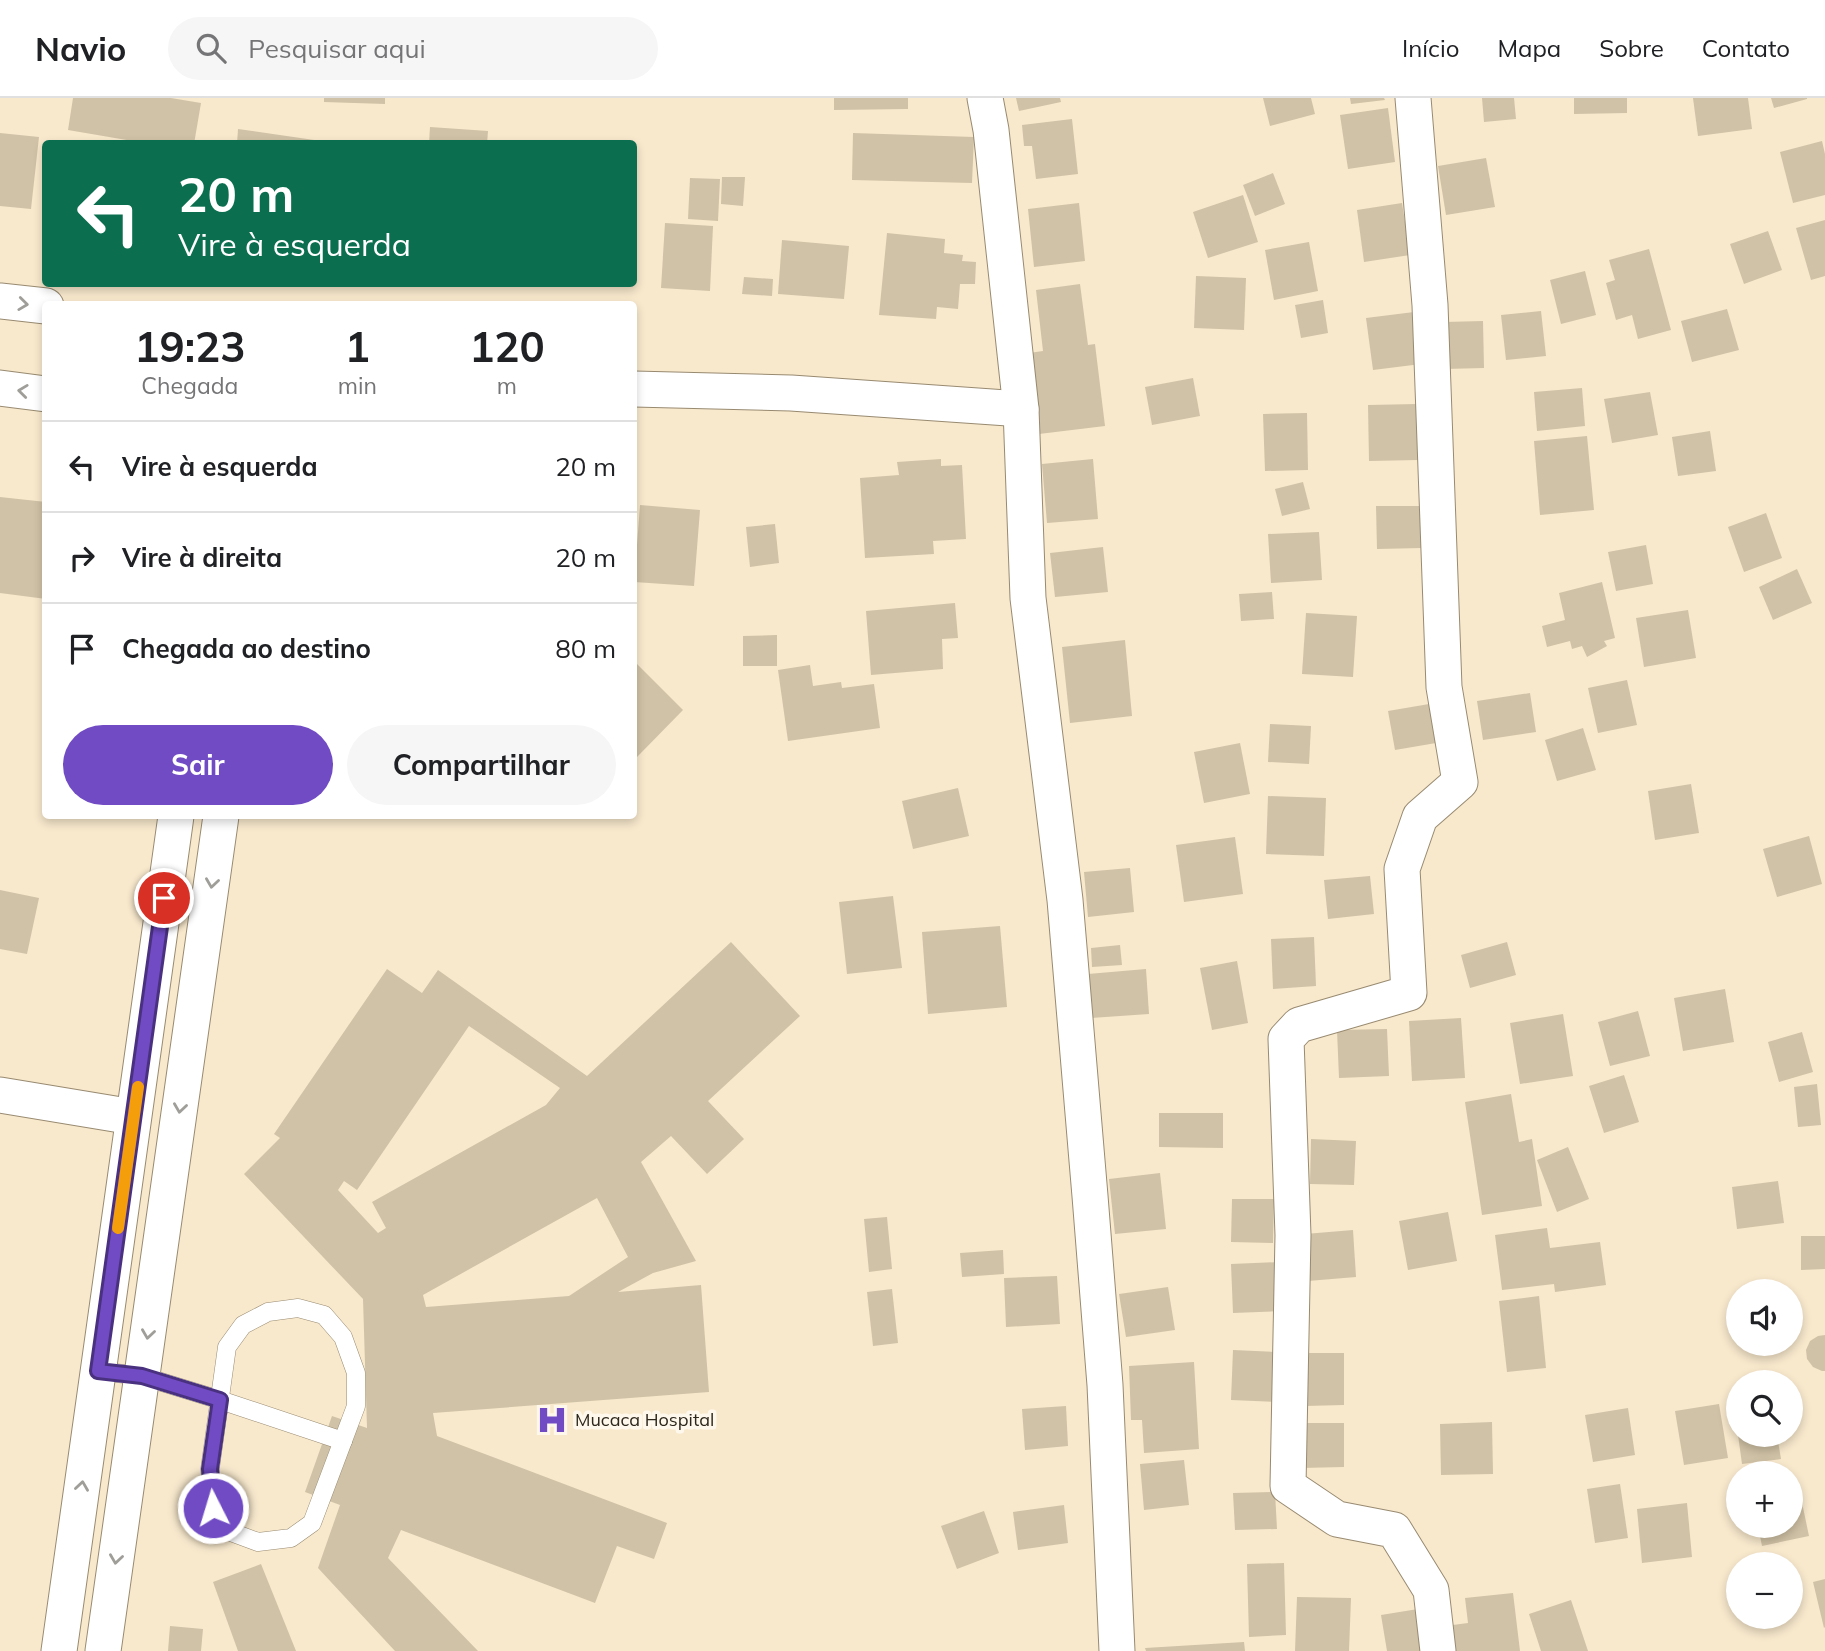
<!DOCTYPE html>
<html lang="pt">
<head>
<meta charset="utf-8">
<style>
  body { margin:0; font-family:Mulish,sans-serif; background:#f6f6f6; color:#202124; height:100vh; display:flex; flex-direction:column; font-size:26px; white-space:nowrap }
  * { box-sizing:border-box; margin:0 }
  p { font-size:23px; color:#757577 }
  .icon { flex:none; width:38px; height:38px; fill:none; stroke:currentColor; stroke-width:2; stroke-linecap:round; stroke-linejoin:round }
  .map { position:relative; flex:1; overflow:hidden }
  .side { position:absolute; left:42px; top:203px; width:595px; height:518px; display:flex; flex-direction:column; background:#fff; border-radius:7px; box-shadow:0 4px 10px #0003 }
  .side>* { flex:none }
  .top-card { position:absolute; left:42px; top:42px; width:595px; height:147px; border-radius:7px; box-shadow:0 4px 10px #0003; background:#0b6e4f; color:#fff; overflow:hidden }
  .fabs { position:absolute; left:1726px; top:1181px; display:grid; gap:14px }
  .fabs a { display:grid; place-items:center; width:77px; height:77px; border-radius:50%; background:#fff; box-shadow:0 4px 10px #0003; font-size:35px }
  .pin { position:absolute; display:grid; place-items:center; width:60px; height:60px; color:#fff; margin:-30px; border:4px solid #fff; border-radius:50%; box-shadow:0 2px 7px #0007 }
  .me { position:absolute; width:77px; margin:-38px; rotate:355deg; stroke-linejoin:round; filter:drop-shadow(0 0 5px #0008) }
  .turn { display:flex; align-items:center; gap:24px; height:147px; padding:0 21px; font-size:32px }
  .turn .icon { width:91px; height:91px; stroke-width:2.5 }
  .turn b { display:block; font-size:49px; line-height:60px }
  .eta { display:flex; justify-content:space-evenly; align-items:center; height:119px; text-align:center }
  .eta b { font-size:42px; font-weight:700; line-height:49px }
  .primary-button { display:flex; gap:14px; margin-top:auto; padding:14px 21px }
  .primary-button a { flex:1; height:80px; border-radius:42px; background:#704bc4; color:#fff; font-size:28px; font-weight:700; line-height:80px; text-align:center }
  .primary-button a+a { background:#f6f6f6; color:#202124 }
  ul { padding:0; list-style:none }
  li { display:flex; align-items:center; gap:21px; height:91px; padding:0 21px; border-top:2px solid #e0e0e0 }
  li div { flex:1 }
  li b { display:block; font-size:26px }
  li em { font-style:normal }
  header { display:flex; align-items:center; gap:42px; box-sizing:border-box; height:98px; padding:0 35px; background:#fff; border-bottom:2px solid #e0e0e0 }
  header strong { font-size:33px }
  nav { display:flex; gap:38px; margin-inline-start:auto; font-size:24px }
  .search { width:490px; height:63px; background:#f6f6f6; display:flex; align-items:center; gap:18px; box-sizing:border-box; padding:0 24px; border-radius:38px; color:#757577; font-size:26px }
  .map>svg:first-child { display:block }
  .building { fill:#d0c2a6; fill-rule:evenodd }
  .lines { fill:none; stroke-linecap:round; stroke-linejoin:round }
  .lane-casing { stroke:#988a70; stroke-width:19 }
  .street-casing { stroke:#988a70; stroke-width:37 }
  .lane { stroke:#fff; stroke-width:18 }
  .street { stroke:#fff; stroke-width:35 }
  .oneway { stroke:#a09e99 }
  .route-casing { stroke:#49317f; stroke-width:18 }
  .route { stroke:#704bc4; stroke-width:12 }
  .slow { stroke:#f59e0b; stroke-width:12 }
  .labels { text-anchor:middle; stroke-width:7; stroke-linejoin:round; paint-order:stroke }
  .poi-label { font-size:18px; fill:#2d271d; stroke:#fef8ec; text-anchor:start }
</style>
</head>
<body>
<header>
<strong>Navio</strong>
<div class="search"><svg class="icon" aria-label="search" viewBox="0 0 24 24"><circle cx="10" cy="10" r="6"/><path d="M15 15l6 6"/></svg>Pesquisar aqui</div>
<nav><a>Início</a><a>Mapa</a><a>Sobre</a><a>Contato</a></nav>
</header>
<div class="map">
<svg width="1825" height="1553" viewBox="0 0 1825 1553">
  <rect width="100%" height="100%" fill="#f8e9cd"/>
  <g class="building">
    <path d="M 73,0 L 171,0 L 201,5 L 194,46 L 150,46 L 68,32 Z"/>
    <path d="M 324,0 L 385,0 L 385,6 L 324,4 Z"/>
    <path d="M 834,0 L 908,0 L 908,11 L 834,12 Z"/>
    <path d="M 1016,0 L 1060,0 L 1061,4 L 1019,13 Z"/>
    <path d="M 1263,0 L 1311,0 L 1315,16 L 1270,28 Z"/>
    <path d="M 1350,0 L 1384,0 L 1385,2 L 1351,6 Z"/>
    <path d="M 1482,0 L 1514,0 L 1516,21 L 1484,24 Z"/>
    <path d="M 1574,0 L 1627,0 L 1627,15 L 1574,16 Z"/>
    <path d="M 1693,0 L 1748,0 L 1752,31 L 1698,38 Z"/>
    <path d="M 1771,0 L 1807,0 L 1807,1 L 1774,10 Z"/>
    <path d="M 1388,10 L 1395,64 L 1348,71 L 1340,17 Z"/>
    <path d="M 1072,21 L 1078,76 L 1036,81 L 1032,48 L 1024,48 L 1022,27 Z"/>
    <path d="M 430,29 L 488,33 L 487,46 L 429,46 Z"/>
    <path d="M 238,31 L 328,44 L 328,46 L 237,46 Z"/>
    <path d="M 0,35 L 39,39 L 31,111 L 0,108 Z"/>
    <path d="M 853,35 L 974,39 L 972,85 L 852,82 Z"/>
    <path d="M 1822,43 L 1825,56 L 1825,97 L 1793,105 L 1780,54 Z"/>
    <path d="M 1486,60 L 1495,109 L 1446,117 L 1438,68 Z"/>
    <path d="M 1273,75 L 1285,106 L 1255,118 L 1243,87 Z"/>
    <path d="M 722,79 L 745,79 L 743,108 L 721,106 Z"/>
    <path d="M 690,80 L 720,81 L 718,123 L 688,121 Z"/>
    <path d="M 1243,97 L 1258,144 L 1208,160 L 1193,114 Z"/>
    <path d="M 1079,105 L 1085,163 L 1034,169 L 1028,111 Z"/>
    <path d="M 1402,105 L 1410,157 L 1364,164 L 1357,112 Z"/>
    <path d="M 1825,122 L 1825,178 L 1811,182 L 1796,130 Z"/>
    <path d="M 665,125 L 713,128 L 710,193 L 661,190 Z"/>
    <path d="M 1768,133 L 1782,172 L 1744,186 L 1730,146 Z"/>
    <path d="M 887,135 L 945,141 L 944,155 L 963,157 L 962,163 L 976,164 L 975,186 L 960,186 L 958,211 L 937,209 L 936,221 L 879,217 Z"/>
    <path d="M 782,142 L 849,148 L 844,201 L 778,196 Z"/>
    <path d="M 1309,144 L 1318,193 L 1274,202 L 1265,152 Z"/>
    <path d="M 1649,151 L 1671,232 L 1638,241 L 1632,217 L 1616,222 L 1606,185 L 1615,182 L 1609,162 Z"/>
    <path d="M 1585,173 L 1596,217 L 1561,226 L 1550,182 Z"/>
    <path d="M 1196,178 L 1246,180 L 1244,232 L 1194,230 Z"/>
    <path d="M 744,179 L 773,181 L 772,198 L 742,196 Z"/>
    <path d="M 1080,186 L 1088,247 L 1095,246 L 1105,328 L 1039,336 L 1029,255 L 1043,253 L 1036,192 Z"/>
    <path d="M 1323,202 L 1328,235 L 1301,240 L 1295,207 Z"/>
    <path d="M 1727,211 L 1739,252 L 1692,264 L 1681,223 Z"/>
    <path d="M 1541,213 L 1546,258 L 1506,262 L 1501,217 Z"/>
    <path d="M 1414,214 L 1421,266 L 1373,272 L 1366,220 Z"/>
    <path d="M 1483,223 L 1484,270 L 1445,271 L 1444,224 Z"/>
    <path d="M 1193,280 L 1200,318 L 1152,327 L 1145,289 Z"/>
    <path d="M 1582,290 L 1585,328 L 1537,333 L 1534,294 Z"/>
    <path d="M 1650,294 L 1658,337 L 1612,345 L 1604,301 Z"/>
    <path d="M 1417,306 L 1418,362 L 1369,363 L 1368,307 Z"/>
    <path d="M 1307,315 L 1308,372 L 1265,373 L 1263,316 Z"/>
    <path d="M 1710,333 L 1716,373 L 1678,378 L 1672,339 Z"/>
    <path d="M 1587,338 L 1594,412 L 1540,417 L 1534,343 Z"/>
    <path d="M 941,361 L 941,368 L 962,367 L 966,441 L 933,443 L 934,456 L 865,460 L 860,380 L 899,377 L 897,364 Z"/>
    <path d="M 1093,361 L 1098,421 L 1047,425 L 1042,366 Z"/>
    <path d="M 1303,384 L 1310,411 L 1282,418 L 1275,391 Z"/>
    <path d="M 0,399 L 46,404 L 46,501 L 0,495 Z"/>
    <path d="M 640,407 L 700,412 L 694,488 L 634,484 L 634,447 L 637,447 Z"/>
    <path d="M 1376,408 L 1421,408 L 1422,450 L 1377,451 Z"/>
    <path d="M 1766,415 L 1782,460 L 1744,474 L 1728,429 Z"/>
    <path d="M 775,426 L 779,465 L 750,469 L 746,429 Z"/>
    <path d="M 1319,434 L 1322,482 L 1271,485 L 1268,436 Z"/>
    <path d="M 1646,447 L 1653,486 L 1616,493 L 1608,454 Z"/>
    <path d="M 1103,449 L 1108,494 L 1055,499 L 1050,455 Z"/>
    <path d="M 1797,471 L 1812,505 L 1773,522 L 1759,489 Z"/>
    <path d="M 1602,484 L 1615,540 L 1604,543 L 1607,548 L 1587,559 L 1582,548 L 1572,551 L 1570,543 L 1547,549 L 1542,528 L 1565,522 L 1559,495 Z"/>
    <path d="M 1272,494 L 1274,521 L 1241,523 L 1239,496 Z"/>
    <path d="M 955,505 L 958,540 L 942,541 L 943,571 L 871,577 L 866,513 Z"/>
    <path d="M 1688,512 L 1696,560 L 1644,569 L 1636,520 Z"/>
    <path d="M 1306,515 L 1357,518 L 1353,579 L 1302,576 Z"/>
    <path d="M 777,537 L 777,568 L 743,568 L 743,538 Z"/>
    <path d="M 1125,542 L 1132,618 L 1070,625 L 1062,549 Z"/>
    <path d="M 634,563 L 683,612 L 637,659 L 634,655 Z"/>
    <path d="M 810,567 L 813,588 L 841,584 L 842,590 L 874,586 L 880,630 L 788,643 L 778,572 Z"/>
    <path d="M 1627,582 L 1637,627 L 1598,635 L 1588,590 Z"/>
    <path d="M 1530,595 L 1536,634 L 1483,642 L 1477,603 Z"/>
    <path d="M 1435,605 L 1442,644 L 1395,652 L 1388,613 Z"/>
    <path d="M 1270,626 L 1311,628 L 1309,666 L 1268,664 Z"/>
    <path d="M 1583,630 L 1596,672 L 1557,683 L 1545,642 Z"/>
    <path d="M 1240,645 L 1250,696 L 1204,705 L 1194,654 Z"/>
    <path d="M 1691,686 L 1699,735 L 1655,742 L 1648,693 Z"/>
    <path d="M 958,690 L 969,738 L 913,751 L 902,703 Z"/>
    <path d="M 1268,698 L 1326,700 L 1324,758 L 1266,756 Z"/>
    <path d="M 1809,738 L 1822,786 L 1777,799 L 1763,751 Z"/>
    <path d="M 1235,739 L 1243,796 L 1184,804 L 1176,747 Z"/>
    <path d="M 1130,770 L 1134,814 L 1088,819 L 1084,774 Z"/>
    <path d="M 1370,778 L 1374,816 L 1328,821 L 1324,782 Z"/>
    <path d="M 0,792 L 39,800 L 27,856 L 0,851 Z"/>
    <path d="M 893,798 L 902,870 L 847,876 L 839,804 Z"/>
    <path d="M 1000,828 L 1007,909 L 928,916 L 922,834 Z"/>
    <path d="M 1314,839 L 1316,888 L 1273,891 L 1271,841 Z"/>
    <path d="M 731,844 L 800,918 L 708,1003 L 744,1041 L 707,1076 L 671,1038 L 641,1064 L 696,1163 L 653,1175 L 618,1194 L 701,1187 L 709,1294 L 433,1315 L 437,1338 L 667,1425 L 654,1461 L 617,1448 L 595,1505 L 401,1432 L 388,1460 L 478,1553 L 395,1553 L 318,1470 L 340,1407 L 305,1394 L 332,1318 L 367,1330 L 363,1201 L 244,1076 L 280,1040 L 274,1036 L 387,871 L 422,895 L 438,872 L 587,978 ZM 469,928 L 560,990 L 546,1007 L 372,1104 L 386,1130 L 378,1135 L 338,1092 L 344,1083 L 357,1092 ZM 597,1100 L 628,1159 L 569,1198 L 426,1209 L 423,1197 Z"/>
    <path d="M 1507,844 L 1516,877 L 1470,890 L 1461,857 Z"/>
    <path d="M 1120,847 L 1122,867 L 1092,869 L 1091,850 Z"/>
    <path d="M 1237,863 L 1248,925 L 1212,932 L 1200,870 Z"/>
    <path d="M 1146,871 L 1149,916 L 1091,920 L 1088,876 Z"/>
    <path d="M 1725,891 L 1734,944 L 1683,953 L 1674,900 Z"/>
    <path d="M 1638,913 L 1650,958 L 1610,968 L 1598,924 Z"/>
    <path d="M 1563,916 L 1573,978 L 1520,986 L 1510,925 Z"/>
    <path d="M 1461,920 L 1465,980 L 1412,983 L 1409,923 Z"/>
    <path d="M 1387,931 L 1389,978 L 1339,980 L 1337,932 Z"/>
    <path d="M 1802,934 L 1813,974 L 1779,984 L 1768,944 Z"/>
    <path d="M 1624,977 L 1639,1024 L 1604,1035 L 1589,988 Z"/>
    <path d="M 1817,986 L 1821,1027 L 1798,1029 L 1794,989 Z"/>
    <path d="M 1511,996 L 1519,1044 L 1532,1041 L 1542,1108 L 1482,1117 L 1465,1004 Z"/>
    <path d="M 1159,1015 L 1223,1015 L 1223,1050 L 1159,1049 Z"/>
    <path d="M 1311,1041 L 1356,1043 L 1354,1087 L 1310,1086 Z"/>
    <path d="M 1568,1049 L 1589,1101 L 1557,1114 L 1537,1062 Z"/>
    <path d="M 1160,1075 L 1166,1131 L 1115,1136 L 1109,1081 Z"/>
    <path d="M 1778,1083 L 1784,1125 L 1737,1131 L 1732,1089 Z"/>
    <path d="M 1232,1101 L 1274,1101 L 1273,1145 L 1231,1144 Z"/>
    <path d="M 1448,1114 L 1457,1163 L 1408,1172 L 1399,1123 Z"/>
    <path d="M 887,1119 L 892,1171 L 869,1174 L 864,1121 Z"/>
    <path d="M 1547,1130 L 1550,1150 L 1600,1144 L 1606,1187 L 1555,1194 L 1554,1186 L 1502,1192 L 1495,1137 Z"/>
    <path d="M 1353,1132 L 1356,1179 L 1308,1183 L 1305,1136 Z"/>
    <path d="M 1801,1138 L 1825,1138 L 1825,1171 L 1801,1172 Z"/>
    <path d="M 1003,1152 L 1004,1176 L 962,1179 L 960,1155 Z"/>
    <path d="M 1280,1164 L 1281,1213 L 1233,1215 L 1231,1166 Z"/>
    <path d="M 1057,1178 L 1060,1226 L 1006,1229 L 1004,1180 Z"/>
    <path d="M 1168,1189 L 1175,1232 L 1126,1239 L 1119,1196 Z"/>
    <path d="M 892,1191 L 898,1245 L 873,1248 L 867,1194 Z"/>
    <path d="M 1539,1198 L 1546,1270 L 1507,1274 L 1499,1203 Z"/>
    <path d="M 1825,1237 L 1825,1273 L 1822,1273 L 1813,1269 L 1807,1261 L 1806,1252 L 1810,1243 L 1818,1238 Z"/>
    <path d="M 1233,1252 L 1278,1254 L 1276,1304 L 1231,1302 Z"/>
    <path d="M 1305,1255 L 1344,1255 L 1344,1307 L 1305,1308 Z"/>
    <path d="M 1194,1264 L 1199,1351 L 1144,1355 L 1142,1322 L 1131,1322 L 1129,1268 Z"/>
    <path d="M 1719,1306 L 1728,1360 L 1684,1367 L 1675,1313 Z"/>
    <path d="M 1066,1308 L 1068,1348 L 1025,1352 L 1022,1311 Z"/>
    <path d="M 1628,1310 L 1635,1357 L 1593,1364 L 1585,1317 Z"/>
    <path d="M 1492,1324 L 1493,1376 L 1441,1377 L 1440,1326 Z"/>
    <path d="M 1301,1325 L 1344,1325 L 1344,1369 L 1301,1370 Z"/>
    <path d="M 1738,1337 L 1777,1337 L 1781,1361 L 1742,1366 Z"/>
    <path d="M 1184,1362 L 1189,1407 L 1144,1412 L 1140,1366 Z"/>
    <path d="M 1620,1386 L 1628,1440 L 1595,1445 L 1587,1391 Z"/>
    <path d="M 1275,1394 L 1277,1431 L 1235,1432 L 1233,1395 Z"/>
    <path d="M 1800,1395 L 1809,1438 L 1762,1448 L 1758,1428 L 1790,1428 L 1790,1397 Z"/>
    <path d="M 1687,1405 L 1692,1459 L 1642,1465 L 1637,1411 Z"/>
    <path d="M 1064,1407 L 1068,1445 L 1018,1452 L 1013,1414 Z"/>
    <path d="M 984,1413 L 999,1455 L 957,1471 L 941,1428 Z"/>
    <path d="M 1284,1465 L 1286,1537 L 1249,1539 L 1247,1466 Z"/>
    <path d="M 261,1466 L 296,1553 L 238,1553 L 213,1484 Z"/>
    <path d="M 1825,1481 L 1825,1529 L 1824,1530 L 1813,1484 Z"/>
    <path d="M 1513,1495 L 1520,1553 L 1447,1553 L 1445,1528 L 1468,1525 L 1465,1500 Z"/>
    <path d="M 1297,1499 L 1351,1500 L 1349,1553 L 1295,1553 Z"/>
    <path d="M 1571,1502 L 1588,1553 L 1541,1553 L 1529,1516 Z"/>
    <path d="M 1418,1511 L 1425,1553 L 1387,1553 L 1381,1517 Z"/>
    <path d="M 170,1528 L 203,1531 L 201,1553 L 168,1553 Z"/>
    <path d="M 1244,1544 L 1245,1553 L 1146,1553 L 1145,1550 Z"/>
  </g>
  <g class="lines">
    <g class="lane-casing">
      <g id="lane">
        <path d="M 298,1210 L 324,1217 L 343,1239 L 356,1275 L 356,1308 L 312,1425 L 291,1440 L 258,1444 L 231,1434 L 213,1410 L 210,1371 L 227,1249 L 243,1227 L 268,1214 Z"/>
        <path d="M 98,1273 L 142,1278 L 220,1302 L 343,1343"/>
      </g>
    </g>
    <g class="street-casing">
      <g id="street">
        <path d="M 985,0 L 991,32 L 1021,311 L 1028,500 L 1065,802 L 1090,1098 L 1105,1287 L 1117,1553"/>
        <path d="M 1413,0 L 1430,207 L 1444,589 L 1460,684 L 1420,719 L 1402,771 L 1409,895 L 1299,927 L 1286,941 L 1293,1137 L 1288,1388 L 1337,1421 L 1394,1432 L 1431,1492 L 1438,1553"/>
        <path d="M 0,203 L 46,208"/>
        <path d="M 0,290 L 46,296"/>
        <path d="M 634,291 L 791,295 L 1021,311"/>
        <path d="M 0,997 L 133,1019"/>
        <path d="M 59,1553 L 176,718"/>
        <path d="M 103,1553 L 221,718"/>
      </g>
    </g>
    <use href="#lane" class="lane"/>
    <use href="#street" class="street"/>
  </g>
  <defs><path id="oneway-chevron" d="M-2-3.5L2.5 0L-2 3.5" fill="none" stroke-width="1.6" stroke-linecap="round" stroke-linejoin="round" transform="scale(1.75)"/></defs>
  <g class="oneway">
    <use href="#oneway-chevron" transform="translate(23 206) rotate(7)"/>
    <use href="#oneway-chevron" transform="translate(23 293) rotate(-173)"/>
    <use href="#oneway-chevron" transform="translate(212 785) rotate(98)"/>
    <use href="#oneway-chevron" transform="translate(180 1010) rotate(98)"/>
    <use href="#oneway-chevron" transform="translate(148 1236) rotate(98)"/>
    <use href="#oneway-chevron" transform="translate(82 1388) rotate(-82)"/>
    <use href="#oneway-chevron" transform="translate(116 1461) rotate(98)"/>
  </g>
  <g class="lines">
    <g class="route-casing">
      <path id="route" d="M 164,800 L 98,1273 L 142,1278 L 220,1302 L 210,1371 L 213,1410"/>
    </g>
    <use href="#route" class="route"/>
    <path class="slow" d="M 118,1130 L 138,989"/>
  </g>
  <defs>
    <g id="hospital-bare" transform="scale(2.415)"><path d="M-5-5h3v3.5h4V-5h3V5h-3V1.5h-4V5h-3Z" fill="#704bc4" stroke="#fef8ec" stroke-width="2.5" paint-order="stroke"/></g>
  </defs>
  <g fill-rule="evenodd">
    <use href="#hospital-bare" x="552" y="1322"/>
  </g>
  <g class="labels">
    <g class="poi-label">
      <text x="575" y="1328">Mucaca Hospital</text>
    </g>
  </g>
</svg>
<div class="fabs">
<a><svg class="icon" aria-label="sound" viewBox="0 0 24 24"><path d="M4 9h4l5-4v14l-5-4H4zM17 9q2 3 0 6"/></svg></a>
<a><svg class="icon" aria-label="search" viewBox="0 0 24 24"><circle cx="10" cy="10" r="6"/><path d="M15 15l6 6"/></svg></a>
<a>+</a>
<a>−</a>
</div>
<div class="pin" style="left:164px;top:800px;background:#d93025"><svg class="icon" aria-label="arrive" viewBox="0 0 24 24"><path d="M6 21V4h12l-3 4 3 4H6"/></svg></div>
<svg class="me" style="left:213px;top:1410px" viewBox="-20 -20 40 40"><circle r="17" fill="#704bc4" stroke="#fff" stroke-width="3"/><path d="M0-11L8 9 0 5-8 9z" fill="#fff"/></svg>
<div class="top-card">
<div class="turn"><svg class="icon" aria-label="left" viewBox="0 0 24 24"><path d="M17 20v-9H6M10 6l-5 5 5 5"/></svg><div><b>20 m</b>Vire à esquerda</div></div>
</div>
<section class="side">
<div class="eta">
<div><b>19:23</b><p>Chegada</p></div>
<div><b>1</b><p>min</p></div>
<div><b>120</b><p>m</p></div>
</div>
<ul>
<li><svg class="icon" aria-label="left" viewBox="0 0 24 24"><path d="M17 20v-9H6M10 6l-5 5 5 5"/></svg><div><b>Vire à esquerda</b></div><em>20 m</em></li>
<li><svg class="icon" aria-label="right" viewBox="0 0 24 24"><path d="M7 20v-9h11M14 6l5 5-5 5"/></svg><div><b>Vire à direita</b></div><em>20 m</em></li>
<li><svg class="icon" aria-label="arrive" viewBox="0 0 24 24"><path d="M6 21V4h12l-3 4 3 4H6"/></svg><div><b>Chegada ao destino</b></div><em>80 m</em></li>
</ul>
<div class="primary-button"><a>Sair</a><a>Compartilhar</a></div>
</section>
</div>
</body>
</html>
